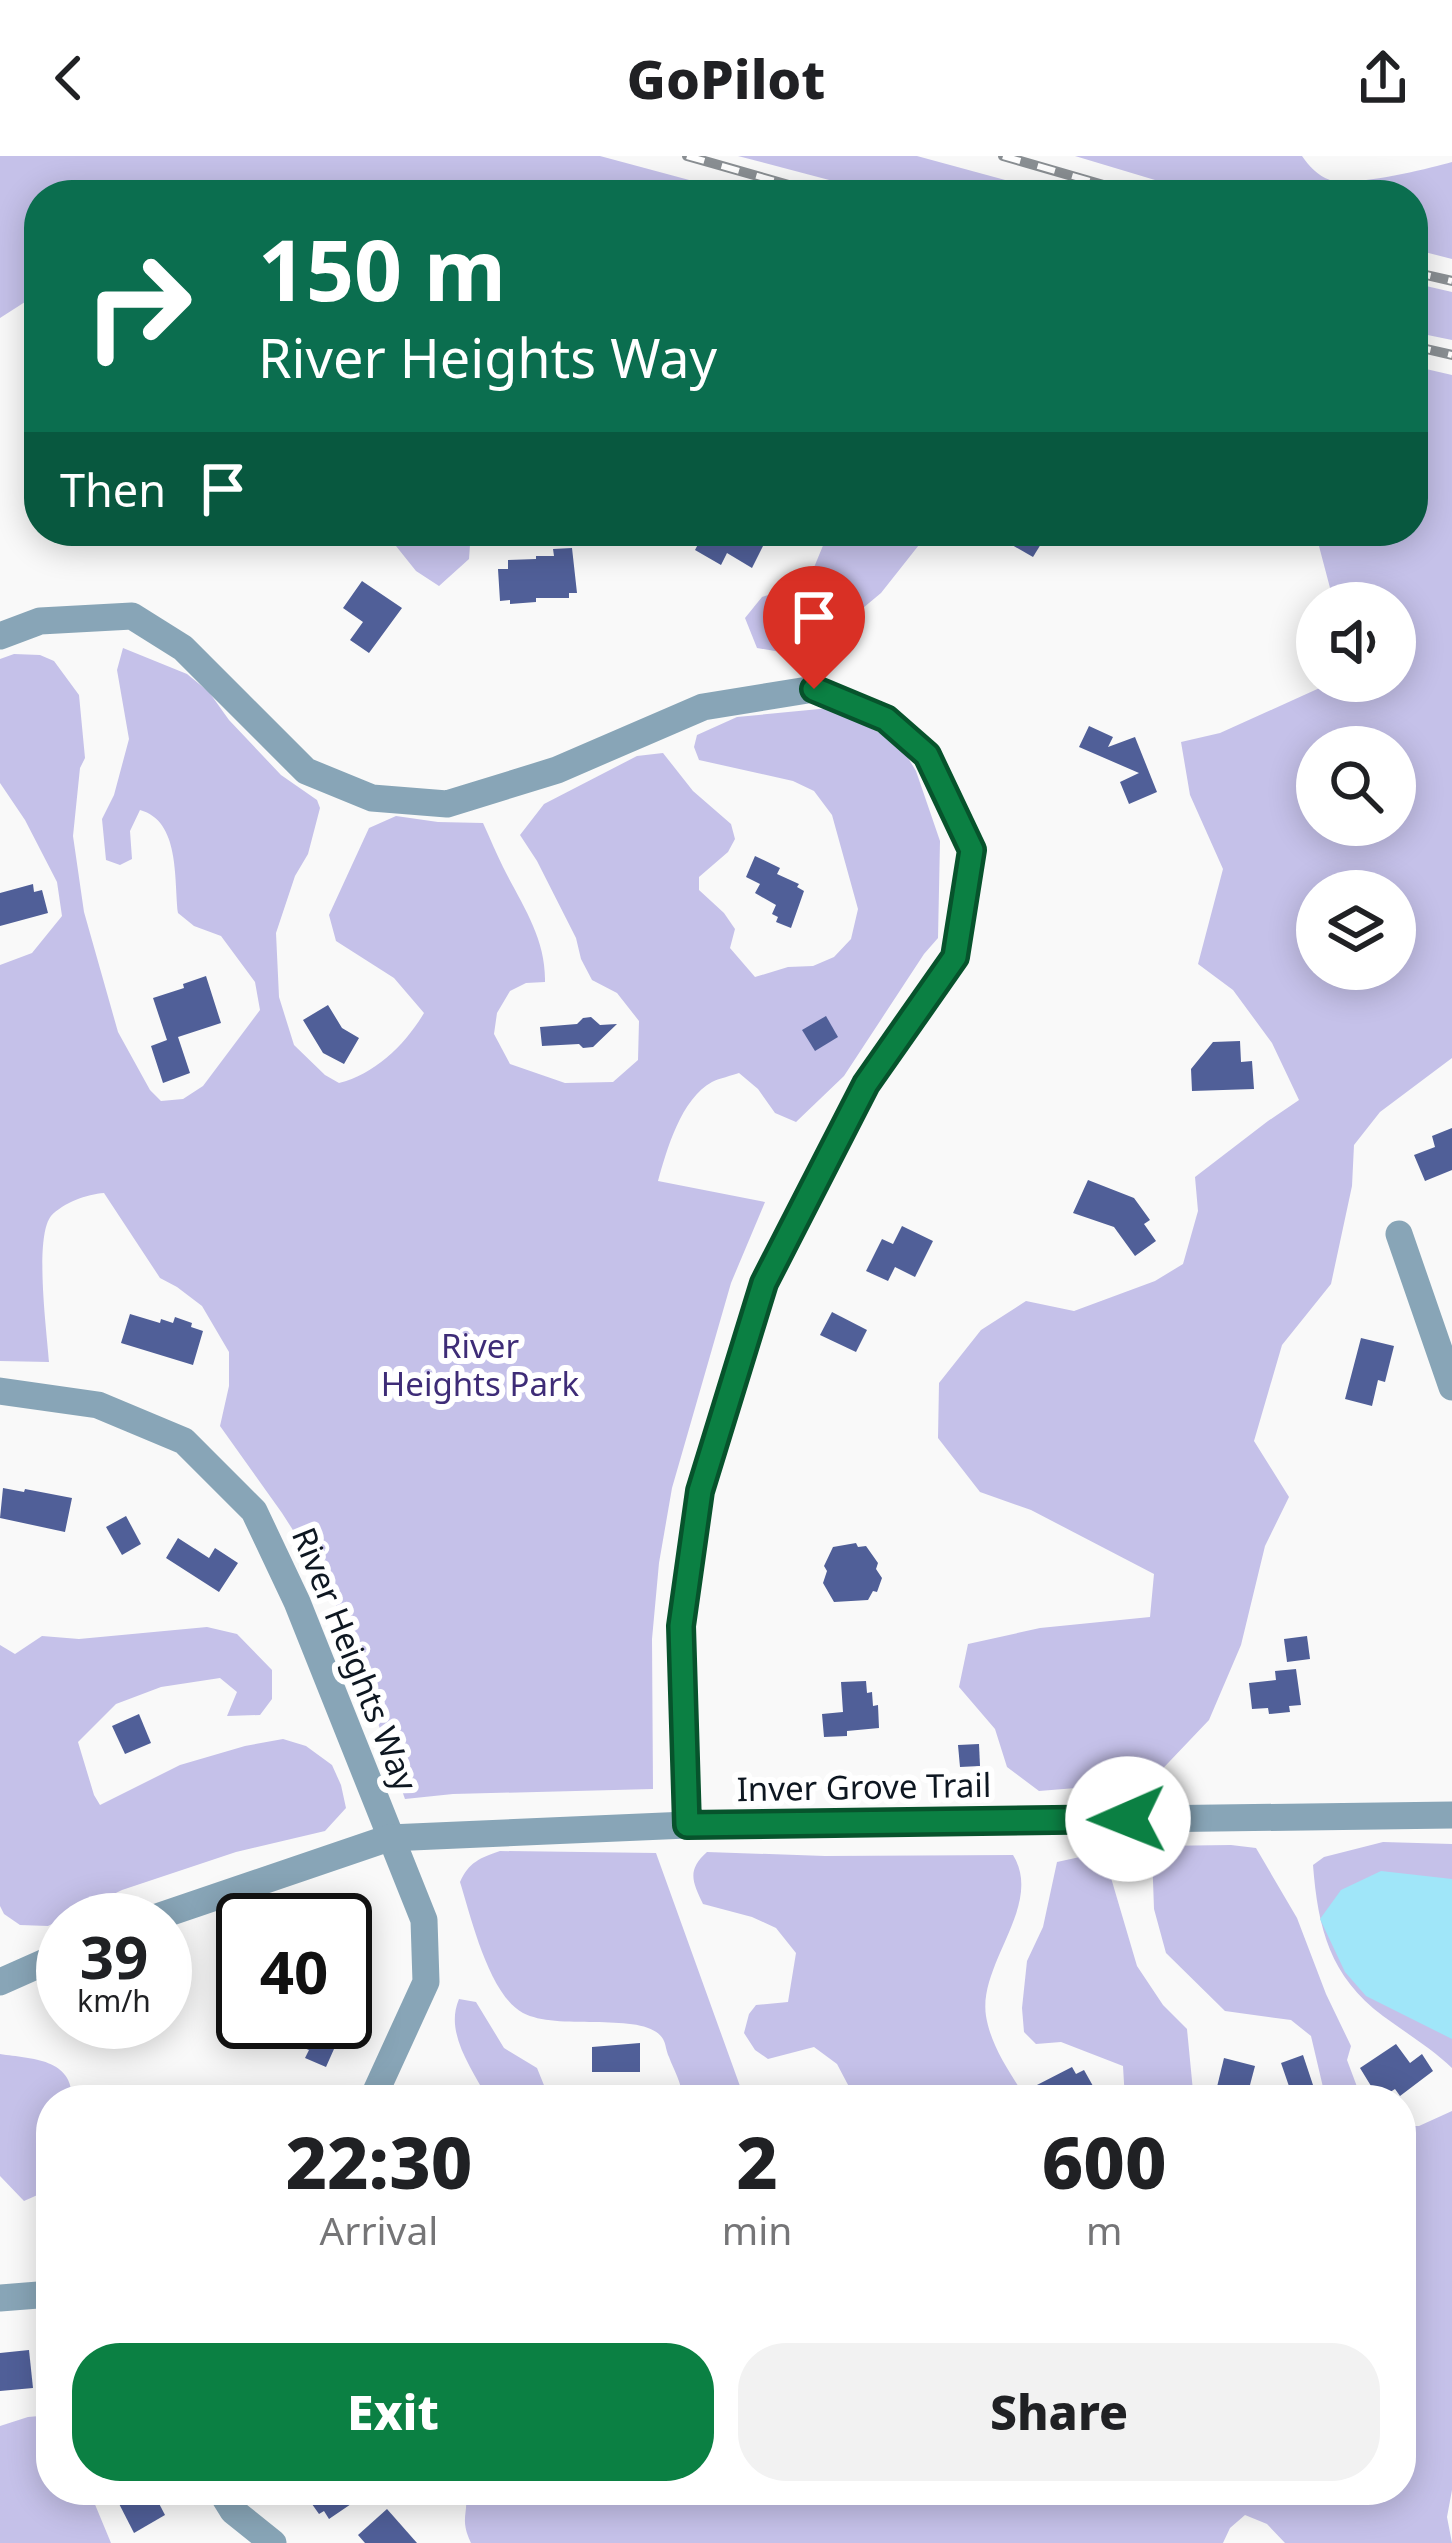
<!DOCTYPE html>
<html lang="en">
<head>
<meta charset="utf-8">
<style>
  body { margin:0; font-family:"Noto Sans",sans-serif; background:#f2f2f2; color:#202124; height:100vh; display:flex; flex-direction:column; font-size:45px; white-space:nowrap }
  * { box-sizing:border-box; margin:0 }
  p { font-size:39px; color:#757577 }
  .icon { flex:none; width:66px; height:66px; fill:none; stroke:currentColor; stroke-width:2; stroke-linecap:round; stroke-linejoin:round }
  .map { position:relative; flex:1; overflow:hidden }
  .sheet { position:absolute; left:36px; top:1929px; width:1380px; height:420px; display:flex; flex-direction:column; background:#fff; border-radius:48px; box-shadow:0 6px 30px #0003 }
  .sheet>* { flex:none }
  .guide { position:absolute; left:24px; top:24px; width:1404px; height:366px; border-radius:48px; box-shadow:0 6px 30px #0003; background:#0b6e4f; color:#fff; overflow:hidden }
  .fabs { position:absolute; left:1296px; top:426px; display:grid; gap:24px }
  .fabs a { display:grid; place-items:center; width:120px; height:120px; border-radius:50%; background:#fff; box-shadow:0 6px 30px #0003; font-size:60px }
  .speed { position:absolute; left:36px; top:1737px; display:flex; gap:24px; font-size:60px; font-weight:700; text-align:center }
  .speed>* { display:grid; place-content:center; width:156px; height:156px; border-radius:50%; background:#fff; box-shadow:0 6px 30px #0003; line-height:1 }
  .speed small { font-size:30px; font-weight:400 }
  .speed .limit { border:6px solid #111; border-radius:18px; background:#fff; color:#111 }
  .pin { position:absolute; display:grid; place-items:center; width:102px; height:102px; color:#fff; margin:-123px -51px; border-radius:50% 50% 50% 0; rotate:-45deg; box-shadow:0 0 12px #0007 }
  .pin .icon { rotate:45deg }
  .me { position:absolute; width:132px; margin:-66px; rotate:269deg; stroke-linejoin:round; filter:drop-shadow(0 0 9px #0008) }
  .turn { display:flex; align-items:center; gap:42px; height:252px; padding:0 36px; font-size:54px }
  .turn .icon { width:156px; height:156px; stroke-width:2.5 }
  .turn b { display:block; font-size:84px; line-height:102px }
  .then { display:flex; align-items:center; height:114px; padding:0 36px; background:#0003; gap:24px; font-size:45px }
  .eta { display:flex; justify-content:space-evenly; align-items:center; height:204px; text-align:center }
  .eta b { font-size:72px; font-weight:800; line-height:84px }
  .primary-button { display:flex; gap:24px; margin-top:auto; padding:24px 36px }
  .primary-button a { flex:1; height:138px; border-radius:48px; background:#0b8043; color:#fff; font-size:48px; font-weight:800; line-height:138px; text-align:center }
  .primary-button a+a { background:#f2f2f2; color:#202124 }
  header { display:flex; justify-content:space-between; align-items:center; height:156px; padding:0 36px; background:#fff; font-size:54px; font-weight:800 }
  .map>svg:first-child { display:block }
  .green { fill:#c5c1e9; fill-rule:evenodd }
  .water { fill:#a0e6f9 }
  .building { fill:#505f98 }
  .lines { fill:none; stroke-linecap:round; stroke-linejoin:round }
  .minor { stroke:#88a5b7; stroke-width:27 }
  .rail-casing { stroke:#8a8f93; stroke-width:10 }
  .rail { stroke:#fff; stroke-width:6; stroke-dasharray:18; stroke-linecap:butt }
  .route-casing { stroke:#07532c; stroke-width:30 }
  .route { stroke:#0b8043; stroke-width:21 }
  .labels { text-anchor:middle; stroke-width:12; stroke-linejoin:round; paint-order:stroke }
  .park-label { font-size:33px; fill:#3e2c77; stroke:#fff }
  .street-label { font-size:33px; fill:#0e1721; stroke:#fff }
</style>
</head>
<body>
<header><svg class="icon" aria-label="back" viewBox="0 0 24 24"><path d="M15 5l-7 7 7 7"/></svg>GoPilot<svg class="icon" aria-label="share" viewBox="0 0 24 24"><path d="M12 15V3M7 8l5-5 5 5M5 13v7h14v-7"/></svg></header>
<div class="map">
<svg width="1452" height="2387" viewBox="0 0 1452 2387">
  <rect width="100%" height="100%" fill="#f9f9f9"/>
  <g class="green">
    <path d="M 0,0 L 600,0 L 745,39 L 39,39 L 39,137 L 0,162 Z"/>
    <path d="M 738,0 L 917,0 L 1060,39 L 886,39 Z"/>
    <path d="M 1075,0 L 1302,0 C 1309,10 1318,20 1330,24 C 1354,31 1427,13 1452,6 L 1452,103 L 1413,93 L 1413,39 L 1205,39 Z"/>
    <path d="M 1413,127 L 1452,136 L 1452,184 L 1413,176 Z"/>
    <path d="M 1413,210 L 1452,219 L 1452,902 L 1380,956 L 1354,989 L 1352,1030 L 1331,1128 L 1282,1189 L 1254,1285 L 1289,1341 L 1265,1390 L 1241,1489 L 1209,1564 L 1150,1626 L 1039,1635 L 1007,1611 L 995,1573 L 959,1531 L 968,1488 L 1040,1472 L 1150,1461 L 1154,1418 L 1031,1354 L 980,1336 L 938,1282 L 939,1227 L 981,1174 L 1026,1145 L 1074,1155 L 1155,1125 L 1183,1108 L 1198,1055 L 1195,1021 L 1268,965 L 1299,944 L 1272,887 L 1233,834 L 1198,808 L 1223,713 L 1190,639 L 1181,586 L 1220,577 L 1335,525 L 1395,525 L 1395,447 L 1334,447 L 1315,375 L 1413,375 ZM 1317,591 L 1395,591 L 1395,669 L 1317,669 ZM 1317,735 L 1395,735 L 1395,813 L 1317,813 Z"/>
    <path d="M 372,375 L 471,375 L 469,403 L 439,430 L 416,415 L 388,380 Z"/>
    <path d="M 829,375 L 930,375 L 881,437 L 839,472 L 798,499 L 757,492 L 745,462 L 762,441 L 808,426 Z"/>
    <path d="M 123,492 L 187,518 L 209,536 L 229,564 L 281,619 L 317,644 L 320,652 L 308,698 L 295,720 L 276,777 L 279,841 L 294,889 L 325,919 L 339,927 C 375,918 405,889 424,857 L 394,822 L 336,785 L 329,759 L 369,672 L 396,660 L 438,666 L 483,667 C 490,682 496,697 503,711 C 522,749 546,782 545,826 L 526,827 L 510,835 L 497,857 L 494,878 L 510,908 L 565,927 L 613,926 L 638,904 L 639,865 L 617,837 L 592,824 L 581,803 L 576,782 L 537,705 L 520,679 L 544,648 L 637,600 L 663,597 L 693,635 L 731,668 L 735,683 L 728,696 L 699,721 L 699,734 L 724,757 L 735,773 L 730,792 L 755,821 L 788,811 L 813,810 L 834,801 L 851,783 L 858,753 L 832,659 L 814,635 L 793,625 L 699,604 L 694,591 L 697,579 L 737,561 L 830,552 L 882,578 L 902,592 L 916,615 L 940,685 L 938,782 L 924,798 L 844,920 L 796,966 L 775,957 L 758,933 L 739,917 C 731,920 720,922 712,926 C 681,943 667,993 658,1025 L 765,1046 L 731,1127 L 672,1332 L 659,1407 L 652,1483 L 653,1633 L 453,1638 L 405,1643 L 330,1432 L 282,1357 L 220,1270 L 229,1230 L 229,1196 L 202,1150 L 177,1131 L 160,1122 L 104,1037 C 87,1038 63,1047 51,1060 C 34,1082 47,1176 49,1206 L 0,1205 L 0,809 L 32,797 L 62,760 L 57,726 L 25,664 L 0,627 L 0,503 L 14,498 L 40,499 L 54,505 L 79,539 L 85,602 L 80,612 L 73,680 L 84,756 L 118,876 L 150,934 L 161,945 L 183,943 L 203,930 L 260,854 L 255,826 L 221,780 L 194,770 L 178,757 C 174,722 180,665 140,654 L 130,675 L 132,703 L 120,709 L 106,704 L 102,663 L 114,639 L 129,583 L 117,514 Z"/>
    <path d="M 207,1471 L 237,1478 L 272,1514 L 272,1543 L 260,1559 L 227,1560 L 237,1536 L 220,1522 L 161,1531 L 116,1548 L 78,1586 L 94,1639 L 100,1649 L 180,1609 L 245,1590 L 283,1583 L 306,1590 L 332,1609 L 341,1629 L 346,1652 L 325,1675 L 236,1696 L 122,1734 L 48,1770 L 20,1769 L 4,1758 L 0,1750 L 0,1489 L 15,1498 L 42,1480 L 79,1483 Z"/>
    <path d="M 1383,1686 L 1452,1688 L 1452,1912 C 1431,1892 1406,1877 1383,1860 C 1330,1820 1318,1773 1313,1709 L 1324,1701 Z"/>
    <path d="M 1231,1689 L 1256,1692 L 1297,1762 L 1326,1838 L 1351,1890 L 1347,1904 L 1362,1944 L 1326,1944 L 1311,1880 L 1291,1864 L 1225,1855 L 1166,1797 L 1154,1753 L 1152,1697 L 1156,1690 Z"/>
    <path d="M 500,1695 L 656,1697 L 745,1944 L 682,1944 C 683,1928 674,1915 669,1901 C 666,1895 666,1888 663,1883 C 646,1854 559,1876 523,1857 C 489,1839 471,1761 460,1726 C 469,1706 480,1702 500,1695 Z"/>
    <path d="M 707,1696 L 825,1700 L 1013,1699 C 1044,1749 978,1807 986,1860 C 991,1891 1011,1918 1027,1944 L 856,1944 L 837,1908 L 814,1891 L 768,1903 L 755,1894 L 744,1877 L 749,1858 L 756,1849 L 788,1846 L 796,1797 L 776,1772 L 752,1761 L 703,1748 C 692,1725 687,1714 707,1696 Z"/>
    <path d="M 1089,1699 L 1108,1699 L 1109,1715 L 1137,1810 L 1163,1849 L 1187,1873 L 1193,1935 L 1204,1944 L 1125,1944 L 1123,1910 L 1061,1886 L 1036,1888 L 1024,1876 L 1022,1852 L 1027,1805 L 1043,1771 L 1057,1706 Z"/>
    <path d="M 459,1843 L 476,1846 L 504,1892 L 537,1912 L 550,1944 L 488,1944 C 473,1913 444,1878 459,1843 Z"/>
    <path d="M 0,1898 C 32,1903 73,1902 72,1944 L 51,1944 L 51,2013 L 42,2037 L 24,2045 L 0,2020 Z"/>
    <path d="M 1452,1955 L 1452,2334 L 1447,2361 L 1452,2387 L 1285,2387 L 1267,2368 L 1245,2359 L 1230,2372 L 1223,2387 L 471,2387 C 458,2360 471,2356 464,2334 L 1401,2334 L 1401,1970 L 1419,1970 Z"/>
    <path d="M 51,2259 L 51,2334 L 89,2334 L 111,2387 L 0,2387 L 0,2270 L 28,2261 Z"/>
  </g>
  <g class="water">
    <path d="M 1381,1715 L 1452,1723 L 1452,1883 L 1366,1840 L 1345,1816 L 1320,1763 L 1341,1734 Z"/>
    <path d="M 352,1745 L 361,1752 L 364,1769 L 370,1773 C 368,1792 370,1809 350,1816 L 345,1813 L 345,1764 L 293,1764 L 314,1753 L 329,1754 L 341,1746 Z"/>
  </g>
  <g class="building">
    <path d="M 705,375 L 738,375 L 764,388 L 752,412 L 727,397 L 721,409 L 695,394 Z"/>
    <path d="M 1021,375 L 1049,375 L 1033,401 L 1012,389 Z"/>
    <path d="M 572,392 L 577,437 L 569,437 L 569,442 L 536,442 L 536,446 L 510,448 L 510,444 L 500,445 L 498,413 L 508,413 L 508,404 L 536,403 L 536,400 L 554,400 L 553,393 Z"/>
    <path d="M 362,425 L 402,452 L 369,497 L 350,484 L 363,466 L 343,452 Z"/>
    <path d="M 1089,570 L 1113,581 L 1108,591 L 1135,581 L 1157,636 L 1129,648 L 1120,626 L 1139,617 L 1079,591 Z"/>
    <path d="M 755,700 L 780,712 L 777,718 L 799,728 L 797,731 L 804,735 L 791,772 L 776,766 L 778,761 L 772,758 L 776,749 L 755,737 L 760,728 L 746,721 Z"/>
    <path d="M 33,728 L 34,736 L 42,734 L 48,757 L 0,770 L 0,737 Z"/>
    <path d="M 206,820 L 221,867 L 178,881 L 190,917 L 163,927 L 151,890 L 167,884 L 153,842 L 184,832 L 183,828 Z"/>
    <path d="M 328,849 L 342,872 L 359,882 L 344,908 L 323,897 L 303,864 Z"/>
    <path d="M 826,860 L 838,881 L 815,895 L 802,874 Z"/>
    <path d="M 591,861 L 600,869 L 617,868 L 593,891 L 583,892 L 579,888 L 542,890 L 540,871 L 577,868 L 583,862 Z"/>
    <path d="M 1240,885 L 1241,906 L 1252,905 L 1254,933 L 1192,935 L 1191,913 L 1213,886 Z"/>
    <path d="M 1452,972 L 1452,1014 L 1425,1025 L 1414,999 L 1435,991 L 1432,980 Z"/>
    <path d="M 1088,1024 L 1134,1042 L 1150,1064 L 1144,1068 L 1156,1085 L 1135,1100 L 1114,1071 L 1073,1057 Z"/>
    <path d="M 902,1070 L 933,1085 L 915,1121 L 895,1111 L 888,1125 L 866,1115 L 882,1083 L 893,1088 Z"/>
    <path d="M 832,1156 L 867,1174 L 856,1196 L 820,1179 Z"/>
    <path d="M 130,1158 L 160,1167 L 161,1163 L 173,1167 L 175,1161 L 192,1167 L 191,1171 L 203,1175 L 193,1209 L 121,1187 Z"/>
    <path d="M 1361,1182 L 1394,1190 L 1385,1226 L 1378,1224 L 1372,1250 L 1345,1243 Z"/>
    <path d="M 3,1332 L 24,1336 L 25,1333 L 72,1342 L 65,1376 L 0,1362 Z"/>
    <path d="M 126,1360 L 141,1388 L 122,1399 L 106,1371 Z"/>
    <path d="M 178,1382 L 209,1402 L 215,1392 L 238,1407 L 219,1436 L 166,1402 Z"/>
    <path d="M 856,1387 L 858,1391 L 866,1390 L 878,1407 L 876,1413 L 882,1422 L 877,1436 L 873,1435 L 868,1444 L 834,1446 L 823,1427 L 827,1415 L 824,1410 L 833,1391 Z"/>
    <path d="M 1307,1480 L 1310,1503 L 1287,1506 L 1284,1483 Z"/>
    <path d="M 1296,1513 L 1301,1549 L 1289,1550 L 1290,1556 L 1269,1558 L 1268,1552 L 1252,1553 L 1249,1527 L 1276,1524 L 1275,1515 Z"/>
    <path d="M 866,1525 L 867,1537 L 872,1536 L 873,1550 L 878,1549 L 879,1572 L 847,1575 L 847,1580 L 824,1581 L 822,1558 L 843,1556 L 841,1526 Z"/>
    <path d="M 139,1558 L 151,1587 L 125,1598 L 112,1570 Z"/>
    <path d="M 979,1588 L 980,1610 L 960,1611 L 958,1589 Z"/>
    <path d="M 301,1866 L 346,1866 L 326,1911 L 305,1902 L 309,1894 L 291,1887 Z"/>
    <path d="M 640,1887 L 640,1916 L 592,1916 L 592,1891 Z"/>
    <path d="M 1396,1888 L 1410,1907 L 1422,1898 L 1433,1915 L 1400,1940 L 1395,1933 L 1379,1943 L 1360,1912 Z"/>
    <path d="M 1303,1899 L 1314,1932 L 1292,1939 L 1281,1907 Z"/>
    <path d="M 1224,1902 L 1255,1910 L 1246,1944 L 1216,1935 Z"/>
    <path d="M 1072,1911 L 1076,1918 L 1084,1914 L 1093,1930 L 1067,1944 L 1042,1944 L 1035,1930 Z"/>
    <path d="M 29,2194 L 33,2232 L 0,2235 L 0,2197 Z"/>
    <path d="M 112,2334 L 152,2334 L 165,2359 L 134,2377 Z"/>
    <path d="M 302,2334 L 345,2334 L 354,2346 L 329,2363 L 324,2355 L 319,2358 Z"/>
    <path d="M 387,2353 L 417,2387 L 365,2387 L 358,2379 Z"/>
  </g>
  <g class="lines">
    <g class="minor">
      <path d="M 0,480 L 40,465 L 132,460 L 183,492 L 306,615 L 372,642 L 447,648 L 557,614 L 703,551 L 814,533 L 886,563 L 927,599 L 972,694 L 955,801 L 866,928 L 764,1127 L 700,1335 L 681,1470 L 687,1669"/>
      <path d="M 1399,1078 L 1452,1231"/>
      <path d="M 0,1235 L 98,1249 L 184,1285 L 254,1355 L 297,1446 L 424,1764 L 426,1826 L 372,1944"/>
      <path d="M 148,1764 L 389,1682 L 687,1669 L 1452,1659"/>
      <path d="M 0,1826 L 63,1798"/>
      <path d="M 0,2142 L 51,2138"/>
      <path d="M 220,2334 L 233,2355 L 273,2387"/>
    </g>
    <g class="rail-casing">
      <g id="rail">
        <path d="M 687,0 L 824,39"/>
        <path d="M 1003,0 L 1138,39"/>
        <path d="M 1413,116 L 1452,125"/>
        <path d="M 1413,190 L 1452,199"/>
      </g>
    </g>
    <use href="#rail" class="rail"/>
  </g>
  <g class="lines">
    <g class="route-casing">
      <path id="route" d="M 814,533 L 886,563 L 927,599 L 972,694 L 955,801 L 866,928 L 764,1127 L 700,1335 L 681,1470 L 687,1669 L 1128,1663"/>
    </g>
    <use href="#route" class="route"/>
  </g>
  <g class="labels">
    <g class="park-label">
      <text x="480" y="1202">River<tspan x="480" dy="38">Heights Park</tspan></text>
    </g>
    <g class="street-label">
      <text transform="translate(355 1503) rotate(68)" y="12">River Heights Way</text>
      <text transform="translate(864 1631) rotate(-1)" y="12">Inver Grove Trail</text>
    </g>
  </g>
</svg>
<div class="fabs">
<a><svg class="icon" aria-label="sound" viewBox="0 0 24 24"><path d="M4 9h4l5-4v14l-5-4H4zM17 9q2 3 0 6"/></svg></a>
<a><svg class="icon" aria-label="search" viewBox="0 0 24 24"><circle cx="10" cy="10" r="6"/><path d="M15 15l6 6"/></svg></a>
<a><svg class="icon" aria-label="layers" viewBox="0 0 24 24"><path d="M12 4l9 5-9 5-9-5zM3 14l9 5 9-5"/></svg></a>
</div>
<div class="speed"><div>39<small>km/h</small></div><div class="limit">40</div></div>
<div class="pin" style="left:814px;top:533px;background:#d93025"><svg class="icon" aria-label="arrive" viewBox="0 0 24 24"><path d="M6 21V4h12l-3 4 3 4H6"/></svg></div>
<svg class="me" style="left:1128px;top:1663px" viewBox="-20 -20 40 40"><circle r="19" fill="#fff"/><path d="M0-13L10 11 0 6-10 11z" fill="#0b8043"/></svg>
<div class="guide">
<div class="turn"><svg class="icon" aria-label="right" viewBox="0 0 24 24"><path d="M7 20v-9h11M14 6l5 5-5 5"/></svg><div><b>150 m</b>River Heights Way</div></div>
<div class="then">Then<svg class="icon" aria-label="arrive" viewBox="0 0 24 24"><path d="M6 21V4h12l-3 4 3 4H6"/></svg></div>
</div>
<section class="sheet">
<div class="eta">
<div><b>22:30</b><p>Arrival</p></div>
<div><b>2</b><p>min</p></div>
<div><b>600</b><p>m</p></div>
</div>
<div class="primary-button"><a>Exit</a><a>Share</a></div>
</section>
</div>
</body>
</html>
